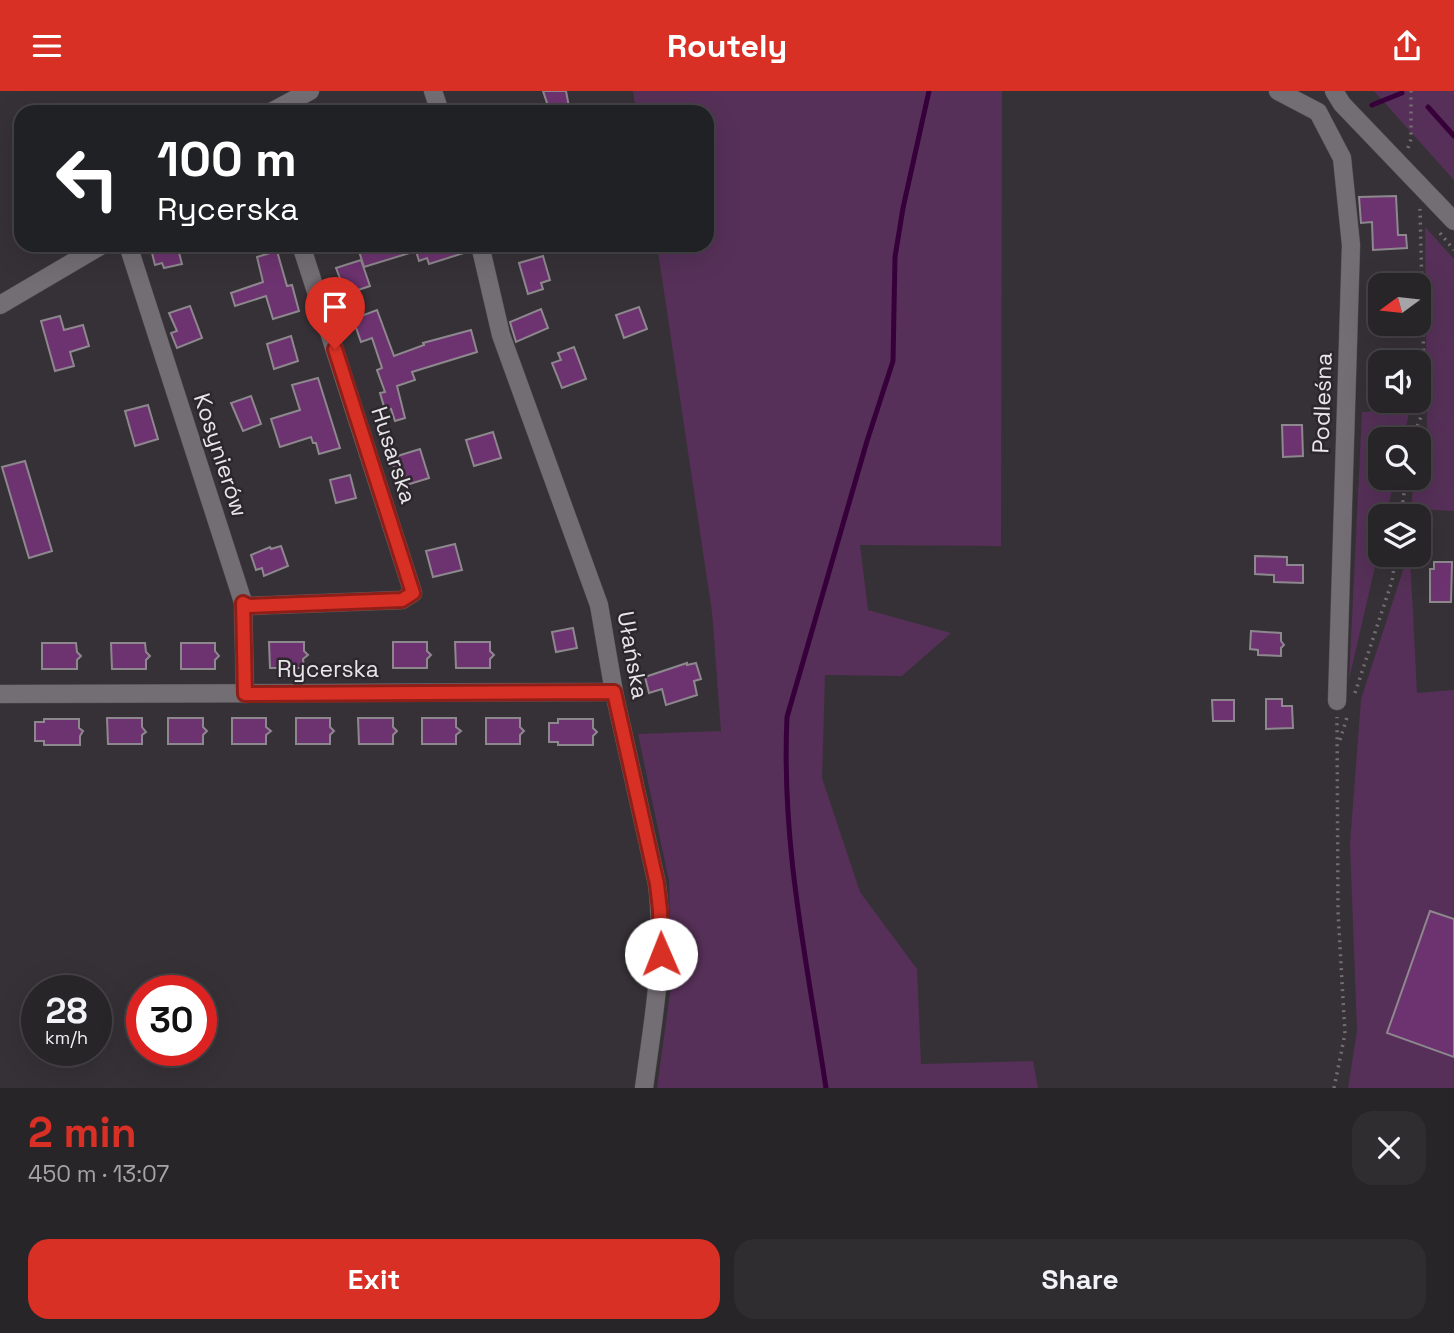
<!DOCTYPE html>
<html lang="en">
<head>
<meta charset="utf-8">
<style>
  body { margin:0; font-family:"Space Grotesk",sans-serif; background:#302d30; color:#f1f3f6; height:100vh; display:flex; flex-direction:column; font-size:26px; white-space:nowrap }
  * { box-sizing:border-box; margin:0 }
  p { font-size:23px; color:#a5a5a8 }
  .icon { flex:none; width:38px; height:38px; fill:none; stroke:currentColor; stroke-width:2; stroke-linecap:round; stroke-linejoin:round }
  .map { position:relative; height:997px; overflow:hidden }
  .drawer { display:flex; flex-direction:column; background:#282528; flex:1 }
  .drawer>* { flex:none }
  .guide { position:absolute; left:14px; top:14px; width:700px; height:147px; border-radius:21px; box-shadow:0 7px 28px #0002,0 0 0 2px #444245; background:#202124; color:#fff; overflow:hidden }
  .needle { width:46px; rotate:255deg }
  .controls { position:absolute; left:1368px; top:182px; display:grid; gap:14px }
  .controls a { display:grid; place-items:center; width:63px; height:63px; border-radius:14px; background:#282528; box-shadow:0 7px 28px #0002,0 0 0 2px #444245; font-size:35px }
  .speed { position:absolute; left:21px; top:884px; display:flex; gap:14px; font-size:35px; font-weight:700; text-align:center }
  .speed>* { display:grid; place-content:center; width:91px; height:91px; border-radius:50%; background:#282528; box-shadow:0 7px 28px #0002,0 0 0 2px #444245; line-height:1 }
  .speed small { font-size:18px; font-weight:400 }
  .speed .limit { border:10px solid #d22; background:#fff; color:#111 }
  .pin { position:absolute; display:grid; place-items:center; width:60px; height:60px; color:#fff; margin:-72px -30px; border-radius:50% 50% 50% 0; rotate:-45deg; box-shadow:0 0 7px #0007 }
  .pin .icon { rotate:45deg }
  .me { position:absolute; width:77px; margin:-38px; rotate:359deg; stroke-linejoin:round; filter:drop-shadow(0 0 5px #0008) }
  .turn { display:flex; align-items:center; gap:24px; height:147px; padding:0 28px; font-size:32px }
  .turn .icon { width:91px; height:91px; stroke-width:2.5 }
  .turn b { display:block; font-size:49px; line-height:60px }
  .round { display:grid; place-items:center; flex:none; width:74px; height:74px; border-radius:21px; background:#302d30 }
  .head { display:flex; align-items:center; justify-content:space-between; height:119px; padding:0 28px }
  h1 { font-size:42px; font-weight:700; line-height:52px; color:#d93025 }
  .button { display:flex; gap:14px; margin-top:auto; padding:14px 28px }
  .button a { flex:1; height:80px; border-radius:21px; background:#d93025; color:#fff; font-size:28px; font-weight:700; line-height:80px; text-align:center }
  .button a+a { background:#302d30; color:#f1f3f6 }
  header { display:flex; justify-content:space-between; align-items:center; height:91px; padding:0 28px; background:#d93025; color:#fff; font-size:32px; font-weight:700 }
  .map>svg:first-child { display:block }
  .green { fill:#563058 }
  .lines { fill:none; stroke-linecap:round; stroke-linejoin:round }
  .stream { stroke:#37003b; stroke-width:5 }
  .building { fill:#6d3370; stroke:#8d888d; stroke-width:2 }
  .minor-casing { stroke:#524e52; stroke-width:19 }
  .path { stroke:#726e72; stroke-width:3.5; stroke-dasharray:2 5; stroke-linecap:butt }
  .minor { stroke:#736e73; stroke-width:18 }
  .route-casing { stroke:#8d1f18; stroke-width:18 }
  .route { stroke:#d93025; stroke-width:12 }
  .labels { text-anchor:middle; stroke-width:5; stroke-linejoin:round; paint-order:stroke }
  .street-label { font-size:23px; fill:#e8e5e8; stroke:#2c272c }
</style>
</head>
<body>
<header><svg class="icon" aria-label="menu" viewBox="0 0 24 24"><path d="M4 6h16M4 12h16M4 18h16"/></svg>Routely<svg class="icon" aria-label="share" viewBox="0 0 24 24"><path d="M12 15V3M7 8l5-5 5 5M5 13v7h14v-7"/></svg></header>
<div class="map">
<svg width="1454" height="997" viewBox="0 0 1454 997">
  <rect width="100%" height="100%" fill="#363136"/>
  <g class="green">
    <path d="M 633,0 L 1002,0 L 1001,455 L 860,454 L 868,519 L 951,542 L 902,585 L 825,584 L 822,687 L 860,801 L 917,878 L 921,973 L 1033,970 L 1038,997 L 657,997 L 671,895 L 669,790 L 638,643 L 721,640 L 712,521 L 657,154 L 707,154 L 707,21 L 636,21 Z"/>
    <path d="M 1374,0 L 1454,0 L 1454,89 Z"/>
    <path d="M 1425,136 L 1454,168 L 1454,420 L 1411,418 L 1414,387 L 1419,387 L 1419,364 L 1427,344 Z"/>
    <path d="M 1410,319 L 1403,348 L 1381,348 L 1381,387 L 1395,387 L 1386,425 L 1381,425 L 1381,449 L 1349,589 L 1362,321 Z"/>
    <path d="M 1408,464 L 1410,464 L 1417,602 L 1454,599 L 1454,997 L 1348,997 L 1357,940 L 1350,753 L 1361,608 Z"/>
  </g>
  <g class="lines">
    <g class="stream">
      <path d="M 1372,14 L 1402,2"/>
      <path d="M 1428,16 L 1454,45"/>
      <path d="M 826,997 C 807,871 781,754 787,626 L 867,350 L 893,270 L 895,166 L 903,117 L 929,0"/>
    </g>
  </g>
  <g class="building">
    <path d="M 543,0 L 566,0 L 570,21 L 550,21 Z"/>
    <path d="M 1396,105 L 1398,144 L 1406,144 L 1407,157 L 1373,159 L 1372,131 L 1361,132 L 1359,106 Z"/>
    <path d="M 150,154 L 177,154 L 182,173 L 164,177 L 162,172 L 155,174 Z"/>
    <path d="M 357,154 L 469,154 L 470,160 L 429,173 L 427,167 L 419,170 L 416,160 L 364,176 Z"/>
    <path d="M 277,160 L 287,195 L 292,194 L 299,220 L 273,228 L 266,205 L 235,215 L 231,202 L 263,191 L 257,166 Z"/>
    <path d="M 543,165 L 550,189 L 541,192 L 543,198 L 528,203 L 519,172 Z"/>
    <path d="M 361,169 L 370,195 L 346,203 L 336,177 Z"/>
    <path d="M 190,215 L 202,247 L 177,257 L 171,242 L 177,240 L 169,222 Z"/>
    <path d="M 639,216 L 647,238 L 624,247 L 616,224 Z"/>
    <path d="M 541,218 L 548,237 L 516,251 L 510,231 Z"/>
    <path d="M 377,219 L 394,265 L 424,254 L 423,252 L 471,239 L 477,261 L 412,281 L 415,289 L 397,295 L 405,327 L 395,330 L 391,318 L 385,319 L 380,302 L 385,301 L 377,279 L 382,277 L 372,247 L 361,251 L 353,228 Z"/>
    <path d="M 60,225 L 64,239 L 83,234 L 89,255 L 70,261 L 74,275 L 55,280 L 41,230 Z"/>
    <path d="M 291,245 L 298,270 L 274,278 L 267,253 Z"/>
    <path d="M 574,256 L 586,288 L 562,297 L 552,272 L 561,269 L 558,262 Z"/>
    <path d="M 318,287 L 340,357 L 319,363 L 316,352 L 313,352 L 311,346 L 280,356 L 271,328 L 300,319 L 292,294 Z"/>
    <path d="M 251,305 L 261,333 L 243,340 L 231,312 Z"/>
    <path d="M 148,314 L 158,348 L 135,355 L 125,320 Z"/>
    <path d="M 1282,334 L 1302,334 L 1303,365 L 1283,366 Z"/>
    <path d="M 493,341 L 501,367 L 474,375 L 466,349 Z"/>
    <path d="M 420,358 L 429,387 L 400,396 L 391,367 Z"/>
    <path d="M 25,370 L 52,460 L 29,467 L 2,376 Z"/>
    <path d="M 350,384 L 356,407 L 336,412 L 330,389 Z"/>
    <path d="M 455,453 L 462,479 L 433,486 L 426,460 Z"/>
    <path d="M 281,455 L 288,475 L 264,485 L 262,477 L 256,479 L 251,464 L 270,456 L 271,458 Z"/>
    <path d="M 1255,465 L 1287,466 L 1287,474 L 1303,474 L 1303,492 L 1274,491 L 1274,484 L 1255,483 Z"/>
    <path d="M 1434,471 L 1452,471 L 1451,511 L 1430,511 L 1430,478 L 1434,478 Z"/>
    <path d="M 573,537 L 577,557 L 556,561 L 552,541 Z"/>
    <path d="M 1251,540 L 1281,542 L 1281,550 L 1284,554 L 1281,557 L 1281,565 L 1258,564 L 1258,559 L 1250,558 Z"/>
    <path d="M 269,551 L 304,551 L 304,560 L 308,564 L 303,568 L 304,577 L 270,577 Z"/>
    <path d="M 393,551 L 427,551 L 427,560 L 431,564 L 427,568 L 427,577 L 393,577 Z"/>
    <path d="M 455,551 L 490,551 L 490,560 L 494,564 L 490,568 L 490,577 L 456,577 Z"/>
    <path d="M 42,552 L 76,552 L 77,561 L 81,565 L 77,569 L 77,578 L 42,578 Z"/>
    <path d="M 111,552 L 145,552 L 146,561 L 150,565 L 146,569 L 146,578 L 112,578 Z"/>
    <path d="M 181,552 L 215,552 L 215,560 L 219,565 L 215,569 L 215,578 L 181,578 Z"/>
    <path d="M 687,572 L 687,574 L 696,572 L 701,588 L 694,590 L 697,604 L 666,614 L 662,598 L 649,602 L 645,586 Z"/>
    <path d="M 1266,608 L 1282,608 L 1282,615 L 1292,615 L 1293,637 L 1266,638 Z"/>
    <path d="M 1212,609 L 1234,609 L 1234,630 L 1213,630 Z"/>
    <path d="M 107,627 L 142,627 L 142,636 L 146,641 L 142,644 L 142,653 L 108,653 Z"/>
    <path d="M 168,627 L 203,627 L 203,636 L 207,640 L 203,644 L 203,653 L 168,653 Z"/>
    <path d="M 232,627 L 266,627 L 266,636 L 271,640 L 266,644 L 266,653 L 232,653 Z"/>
    <path d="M 296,627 L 330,627 L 330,636 L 334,640 L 330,644 L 330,653 L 296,653 Z"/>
    <path d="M 358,627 L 393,627 L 393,636 L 397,640 L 393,644 L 393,653 L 359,653 Z"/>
    <path d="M 422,627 L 456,627 L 456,636 L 461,640 L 456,644 L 456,653 L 422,653 Z"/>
    <path d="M 486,627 L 520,627 L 520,636 L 524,640 L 520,644 L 520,653 L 486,653 Z"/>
    <path d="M 44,628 L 79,628 L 79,637 L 83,640 L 80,645 L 80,654 L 44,654 L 44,650 L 35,650 L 35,631 L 44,631 Z"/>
    <path d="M 558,628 L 593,628 L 593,637 L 597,641 L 593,645 L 593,654 L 558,654 L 558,651 L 549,651 L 549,632 L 558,632 Z"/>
    <path d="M 1430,820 L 1454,828 L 1454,966 L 1387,942 Z"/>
  </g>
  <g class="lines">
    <g class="minor-casing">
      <g id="minor">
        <path d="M 433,0 L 440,21"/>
        <path d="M 1278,0 L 1318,21"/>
        <path d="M 1334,0 L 1342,13 L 1454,130"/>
        <path d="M 271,21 L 310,0"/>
        <path d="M 1318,21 L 1342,67 L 1351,154 L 1337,610"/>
        <path d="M 128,154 L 243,511 L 249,515 L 402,509 L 413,502 L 301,154"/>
        <path d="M 480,154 L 501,244 L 599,514 L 614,601 L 657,793 C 666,862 653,929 644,997"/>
        <path d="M 0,214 L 102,154"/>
        <path d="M 243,511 L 245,603"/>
        <path d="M 0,603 L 614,601"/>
      </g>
    </g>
    <g class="path">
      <path d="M 1408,57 L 1411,48 L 1411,0"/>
      <path d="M 1440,142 L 1454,159"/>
      <path d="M 1412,348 L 1425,316 L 1420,118"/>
      <path d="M 1401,425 L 1406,387"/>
      <path d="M 1355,602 L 1392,490 L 1396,464"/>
      <path d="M 1340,649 L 1348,623"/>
      <path d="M 1334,997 L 1345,943 L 1338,821 L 1337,626"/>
    </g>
    <use href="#minor" class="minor"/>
  </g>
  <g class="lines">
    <g class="route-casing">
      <path id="route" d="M 335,258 L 413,502 L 402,509 L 249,515 L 243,512 L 245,603 L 614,601 L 657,793 L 660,819 L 661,863"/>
    </g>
    <use href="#route" class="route"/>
  </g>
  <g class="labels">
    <g class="street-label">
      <text transform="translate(1322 312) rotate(-88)" y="8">Podleśna</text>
      <text transform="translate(221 364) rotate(72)" y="8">Kosynierów</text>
      <text transform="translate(394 364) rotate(72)" y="8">Husarska</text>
      <text transform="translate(633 564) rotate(80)" y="8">Ułańska</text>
      <text x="328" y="586">Rycerska</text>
    </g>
  </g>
</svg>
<div class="controls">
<a><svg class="needle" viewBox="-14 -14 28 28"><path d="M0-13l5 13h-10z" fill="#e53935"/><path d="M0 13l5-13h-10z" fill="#a5a5a8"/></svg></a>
<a><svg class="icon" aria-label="sound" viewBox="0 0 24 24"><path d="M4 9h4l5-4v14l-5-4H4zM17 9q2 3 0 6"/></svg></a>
<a><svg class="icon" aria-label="search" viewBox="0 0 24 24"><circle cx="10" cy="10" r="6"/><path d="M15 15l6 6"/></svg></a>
<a><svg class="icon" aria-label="layers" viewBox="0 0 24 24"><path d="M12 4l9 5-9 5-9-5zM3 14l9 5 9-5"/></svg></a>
</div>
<div class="speed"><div>28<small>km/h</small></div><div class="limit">30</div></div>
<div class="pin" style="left:335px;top:258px;background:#d93025"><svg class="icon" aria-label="arrive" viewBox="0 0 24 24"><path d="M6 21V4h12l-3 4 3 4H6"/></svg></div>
<svg class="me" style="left:661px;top:863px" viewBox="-20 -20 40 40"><circle r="19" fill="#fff"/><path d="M0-13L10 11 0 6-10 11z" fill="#d93025"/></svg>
<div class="guide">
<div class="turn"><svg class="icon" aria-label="left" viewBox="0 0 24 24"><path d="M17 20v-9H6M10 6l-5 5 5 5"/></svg><div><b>100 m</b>Rycerska</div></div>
</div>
</div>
<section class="drawer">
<div class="head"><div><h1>2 min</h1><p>450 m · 13:07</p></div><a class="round"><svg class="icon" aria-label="close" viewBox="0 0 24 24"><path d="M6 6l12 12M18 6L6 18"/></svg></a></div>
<div class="button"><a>Exit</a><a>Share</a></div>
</section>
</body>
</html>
